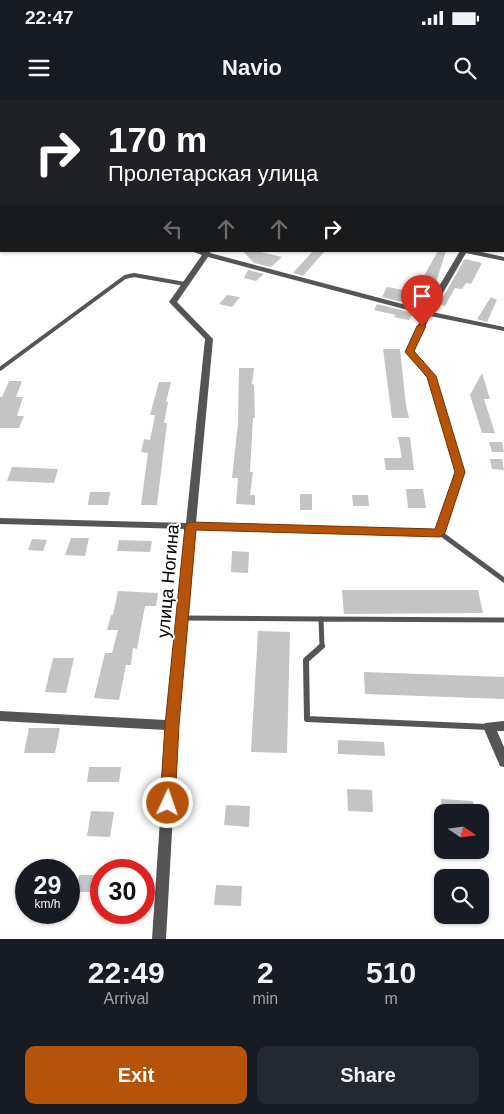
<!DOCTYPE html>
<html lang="en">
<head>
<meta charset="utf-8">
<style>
  body { margin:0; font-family:Helvetica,sans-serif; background:#242831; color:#f1f3f6; height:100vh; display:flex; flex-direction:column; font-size:19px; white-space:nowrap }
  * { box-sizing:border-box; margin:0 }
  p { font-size:16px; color:#9ea1a6 }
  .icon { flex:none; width:28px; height:28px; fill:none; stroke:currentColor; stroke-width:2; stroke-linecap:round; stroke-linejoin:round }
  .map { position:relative; height:839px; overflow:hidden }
  .side { display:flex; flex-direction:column; background:#171b24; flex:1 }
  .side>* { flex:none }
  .banner { position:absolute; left:0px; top:0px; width:505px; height:152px; box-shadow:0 1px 4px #0004; background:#202124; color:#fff; overflow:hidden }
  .needle { width:32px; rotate:103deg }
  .tools { position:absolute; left:434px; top:704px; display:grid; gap:10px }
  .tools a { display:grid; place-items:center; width:55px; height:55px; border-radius:10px; background:#171b24; box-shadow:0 1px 4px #0004; font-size:25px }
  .speed { position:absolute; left:15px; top:759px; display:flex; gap:10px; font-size:25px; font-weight:700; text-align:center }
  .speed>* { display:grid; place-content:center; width:65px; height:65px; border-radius:50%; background:#171b24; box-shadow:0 1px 4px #0004; line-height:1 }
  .speed small { font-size:12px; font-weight:400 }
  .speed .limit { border:8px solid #d22; background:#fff; color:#111 }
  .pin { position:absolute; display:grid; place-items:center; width:42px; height:42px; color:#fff; margin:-51px -21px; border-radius:50% 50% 50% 0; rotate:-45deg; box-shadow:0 0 5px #0007 }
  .pin .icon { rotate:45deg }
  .me { position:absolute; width:55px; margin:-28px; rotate:3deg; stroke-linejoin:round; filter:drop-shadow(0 0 4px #0008) }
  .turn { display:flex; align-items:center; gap:18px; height:105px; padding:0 25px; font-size:22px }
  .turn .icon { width:65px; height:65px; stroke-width:2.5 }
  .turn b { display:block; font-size:35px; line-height:42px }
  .lanes { display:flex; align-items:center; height:48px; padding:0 25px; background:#0003; justify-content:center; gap:25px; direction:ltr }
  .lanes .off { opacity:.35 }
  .eta { display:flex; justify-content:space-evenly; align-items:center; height:85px; text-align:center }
  .eta b { font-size:30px; font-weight:700; line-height:35px }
  .primary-button { display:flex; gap:10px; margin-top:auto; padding:10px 25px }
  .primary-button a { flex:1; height:58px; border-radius:10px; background:#b45309; color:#fff; font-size:20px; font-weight:700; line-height:58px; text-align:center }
  .primary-button a+a { background:#242831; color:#f1f3f6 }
  .status { display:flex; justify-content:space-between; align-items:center; height:35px; padding:0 25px; background:#171b24; direction:ltr }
  .status svg { height:14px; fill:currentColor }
  header { display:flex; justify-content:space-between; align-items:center; height:65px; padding:0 25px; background:#171b24; font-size:22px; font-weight:700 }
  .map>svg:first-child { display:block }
  .building { fill:#c4c4c4 }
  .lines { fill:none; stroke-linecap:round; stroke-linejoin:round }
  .lane-far3 { stroke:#555; stroke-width:3 }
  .lane-far2 { stroke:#555; stroke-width:4 }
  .lane-far1 { stroke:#555; stroke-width:5 }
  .lane { stroke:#555; stroke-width:6 }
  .street { fill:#555; fill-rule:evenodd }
  .secondary { fill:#222; fill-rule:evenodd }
  .route { fill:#b45309; stroke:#753606 }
  .labels { text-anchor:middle; stroke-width:4; stroke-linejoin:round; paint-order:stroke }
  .street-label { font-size:18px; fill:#000; stroke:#fff }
</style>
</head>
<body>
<div class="status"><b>22:47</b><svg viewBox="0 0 49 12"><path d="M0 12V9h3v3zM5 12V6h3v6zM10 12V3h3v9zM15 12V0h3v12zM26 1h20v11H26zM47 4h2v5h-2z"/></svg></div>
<header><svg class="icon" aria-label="menu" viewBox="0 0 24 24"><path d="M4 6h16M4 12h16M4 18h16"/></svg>Navio<svg class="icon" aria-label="search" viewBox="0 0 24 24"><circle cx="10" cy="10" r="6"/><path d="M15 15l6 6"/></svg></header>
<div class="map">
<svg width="504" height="839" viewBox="0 0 504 839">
  <rect width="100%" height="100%" fill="#fff"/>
  <g class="building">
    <path d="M 243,151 L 256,151 L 282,157 L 271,167 L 254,163 Z"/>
    <path d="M 313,151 L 324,152 L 303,176 L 293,173 Z"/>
    <path d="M 438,151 L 446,151 L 432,195 L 428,202 L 421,201 L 417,206 L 382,197 L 387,187 L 415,192 Z"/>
    <path d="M 465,159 L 482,163 L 471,184 L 466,183 L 462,189 L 455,188 L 445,206 L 439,204 Z"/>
    <path d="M 248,170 L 264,174 L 256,181 L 244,178 Z"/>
    <path d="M 227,195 L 240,197 L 232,207 L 219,204 Z"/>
    <path d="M 491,197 L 497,200 L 487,222 L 477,219 Z"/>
    <path d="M 377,204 L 413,213 L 409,220 L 394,217 L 396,215 L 374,210 Z"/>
    <path d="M 383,249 L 400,249 L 406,305 L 409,318 L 392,318 Z"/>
    <path d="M 239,268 L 254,268 L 252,284 L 254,285 L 255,318 L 253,318 L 250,372 L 253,372 L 250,395 L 255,395 L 255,405 L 236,404 L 238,378 L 232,378 L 238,323 Z"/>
    <path d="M 482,273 L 490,299 L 484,299 L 495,333 L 482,333 L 470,295 Z"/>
    <path d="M 9,281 L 22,281 L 16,297 L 23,297 L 17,316 L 24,316 L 19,328 L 0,328 L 0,297 L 2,297 Z"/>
    <path d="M 159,282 L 171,282 L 166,302 L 168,302 L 164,323 L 167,323 L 157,405 L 141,405 L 148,353 L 141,352 L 144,339 L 150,340 L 155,315 L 150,315 Z"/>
    <path d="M 398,337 L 410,337 L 414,370 L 386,370 L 384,358 L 402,358 Z"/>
    <path d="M 489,342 L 502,342 L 504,352 L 492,352 Z"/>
    <path d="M 490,359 L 502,359 L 504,370 L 492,369 Z"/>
    <path d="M 12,367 L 58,369 L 54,383 L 7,381 Z"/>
    <path d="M 406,389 L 423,389 L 426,408 L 408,408 Z"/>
    <path d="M 90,392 L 110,392 L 108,405 L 88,405 Z"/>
    <rect x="300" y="394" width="12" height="16"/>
    <path d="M 352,395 L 368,395 L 369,406 L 353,406 Z"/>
    <path d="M 71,438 L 89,438 L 85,456 L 65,455 Z"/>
    <path d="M 32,439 L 47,440 L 43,451 L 28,450 Z"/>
    <path d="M 119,440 L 152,441 L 150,452 L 117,451 Z"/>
    <path d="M 232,451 L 249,452 L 248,473 L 231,472 Z"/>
    <path d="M 342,490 L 478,490 L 483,513 L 344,514 Z"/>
    <path d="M 118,491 L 158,493 L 156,506 L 145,506 L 137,549 L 133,548 L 131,565 L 126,565 L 119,600 L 94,598 L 105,553 L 112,553 L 118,530 L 107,530 L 111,515 L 113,515 Z"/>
    <path d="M 258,531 L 290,532 L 287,653 L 251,652 Z"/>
    <path d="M 53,558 L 74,558 L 66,593 L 45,592 Z"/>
    <path d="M 364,572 L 504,577 L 504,599 L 365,594 Z"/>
    <path d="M 29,628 L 60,628 L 55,653 L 24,653 Z"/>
    <path d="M 338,640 L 384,642 L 385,656 L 338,654 Z"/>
    <path d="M 89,667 L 121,667 L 119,682 L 87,682 Z"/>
    <path d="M 347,689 L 372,690 L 373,712 L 348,711 Z"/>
    <path d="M 441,699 L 473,701 L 474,712 L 442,712 Z"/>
    <path d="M 226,705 L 250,706 L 249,727 L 224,725 Z"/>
    <path d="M 91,711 L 114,712 L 110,737 L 87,736 Z"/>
    <path d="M 79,775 L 101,775 L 101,792 L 76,792 Z"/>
    <path d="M 216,785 L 242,786 L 241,806 L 214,805 Z"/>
  </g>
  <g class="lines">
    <g class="lane-far3">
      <path d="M 30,0 L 38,1"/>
      <path d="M 74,0 L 82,1"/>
    </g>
    <path class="lane-far2" d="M 0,269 L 125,177 L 134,175 L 185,184"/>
    <g class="lane-far1">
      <path d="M 440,433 L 504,480"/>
      <path d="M 182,518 L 321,519"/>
      <path d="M 320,547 L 322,546 L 321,519 L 504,520"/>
    </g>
    <path class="lane" d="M 322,546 L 306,560 L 307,619 L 489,627"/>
    <g class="street">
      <path d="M 347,0 L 355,0 L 356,1 L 348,1 Z"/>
      <path d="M 1,24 L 1,28 L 0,29 L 0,25 Z"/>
      <rect x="0" y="63" width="1" height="4"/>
      <rect x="0" y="102" width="1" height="4"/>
      <path d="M 191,151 L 211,151 L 210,153 L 425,210 L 460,151 L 477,151 L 504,157 L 504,161 L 466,153 L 432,212 L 504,227 L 504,231 L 430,216 L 414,252 L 435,277 L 465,372 L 444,435 L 196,430 L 178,625 L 166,839 L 152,839 L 166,630 L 0,621 L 0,611 L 166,620 L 186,429 L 0,424 L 0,418 L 186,423 L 205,239 L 169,202 L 202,155 ZM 208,157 L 423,214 L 406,252 L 427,277 L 455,372 L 436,429 L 196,423 L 213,239 L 177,202 Z"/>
      <path d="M 504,621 L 504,631 L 497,631 L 504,647 L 504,667 L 500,666 L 483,627 L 485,623 Z"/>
    </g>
    <rect class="secondary" x="0" y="15" width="1" height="4"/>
  </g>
  <path class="route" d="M 422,223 L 426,226 L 414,251 L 436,276 L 465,372 L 445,433 L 440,437 L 196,430 L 179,625 L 175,703 L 173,707 L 168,709 L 162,707 L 160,703 L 165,625 L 185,426 L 191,422 L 435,429 L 455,372 L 427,277 L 405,252 L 417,226 Z"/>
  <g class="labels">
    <g class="street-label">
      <text transform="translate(168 481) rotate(-85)" y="6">улица Ногина</text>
    </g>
  </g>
</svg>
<div class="tools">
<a><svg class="needle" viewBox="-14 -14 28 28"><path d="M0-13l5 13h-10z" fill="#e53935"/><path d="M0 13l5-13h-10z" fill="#9ea1a6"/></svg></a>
<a><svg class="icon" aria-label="search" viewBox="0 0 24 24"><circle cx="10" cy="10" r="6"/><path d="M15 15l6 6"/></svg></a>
</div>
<div class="speed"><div>29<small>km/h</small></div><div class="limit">30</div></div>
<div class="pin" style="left:422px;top:226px;background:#d93025"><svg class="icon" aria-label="arrive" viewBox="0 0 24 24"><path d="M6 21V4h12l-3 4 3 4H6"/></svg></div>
<svg class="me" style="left:168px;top:703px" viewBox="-20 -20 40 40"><circle r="17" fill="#b45309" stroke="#fff" stroke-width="3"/><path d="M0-11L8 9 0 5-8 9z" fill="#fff"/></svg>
<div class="banner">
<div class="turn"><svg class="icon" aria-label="right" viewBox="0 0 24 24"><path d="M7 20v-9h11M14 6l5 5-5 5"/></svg><div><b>170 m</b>Пролетарская улица</div></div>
<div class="lanes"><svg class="icon off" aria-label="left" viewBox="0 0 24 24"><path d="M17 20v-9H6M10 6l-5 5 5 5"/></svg><svg class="icon off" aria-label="ahead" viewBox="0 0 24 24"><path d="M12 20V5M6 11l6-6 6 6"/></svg><svg class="icon off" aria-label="ahead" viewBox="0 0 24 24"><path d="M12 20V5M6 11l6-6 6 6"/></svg><svg class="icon" aria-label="right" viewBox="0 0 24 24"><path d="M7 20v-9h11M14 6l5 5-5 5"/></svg></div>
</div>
</div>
<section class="side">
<div class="eta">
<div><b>22:49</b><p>Arrival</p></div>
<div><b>2</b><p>min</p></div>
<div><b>510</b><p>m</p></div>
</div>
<div class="primary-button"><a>Exit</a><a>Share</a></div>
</section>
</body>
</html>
